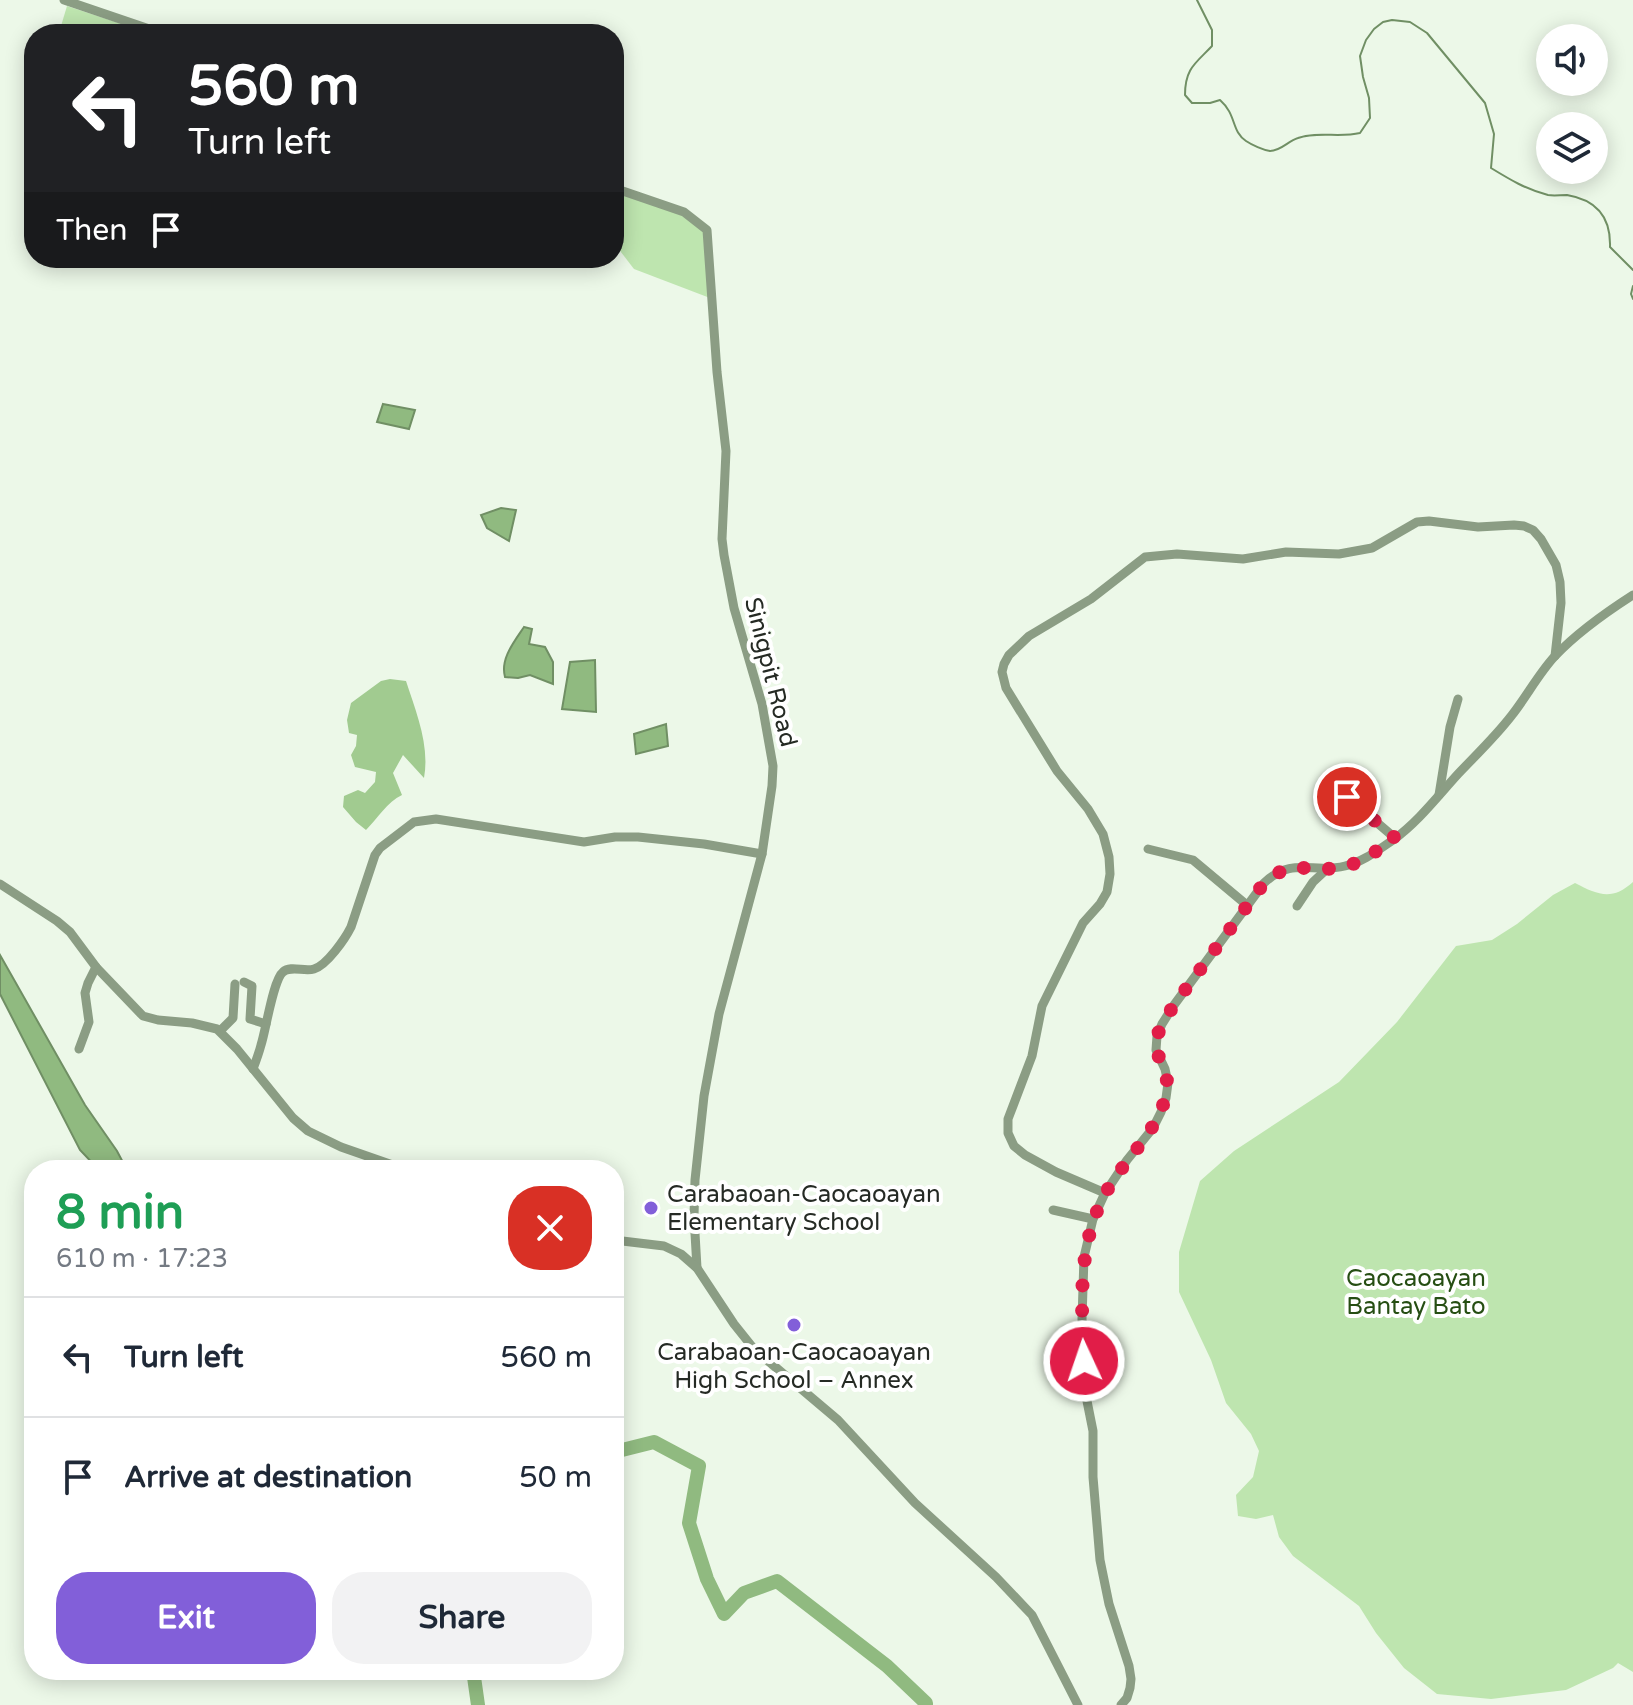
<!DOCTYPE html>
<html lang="en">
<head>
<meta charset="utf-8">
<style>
  body { margin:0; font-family:"Varela Round",sans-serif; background:#f2f2f3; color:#1f2937; height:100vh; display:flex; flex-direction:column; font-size:30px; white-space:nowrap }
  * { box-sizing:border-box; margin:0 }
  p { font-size:26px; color:#747a83 }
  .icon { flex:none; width:44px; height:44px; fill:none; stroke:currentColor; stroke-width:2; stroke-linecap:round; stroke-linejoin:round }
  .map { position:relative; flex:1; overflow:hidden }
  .drawer { position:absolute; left:24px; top:1160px; width:600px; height:520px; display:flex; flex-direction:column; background:#fff; border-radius:32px; box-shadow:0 4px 20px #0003 }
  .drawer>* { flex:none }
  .guide { position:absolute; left:24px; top:24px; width:600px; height:244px; border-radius:32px; box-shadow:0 4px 20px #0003; background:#202124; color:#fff; overflow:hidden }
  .fabs { position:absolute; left:1536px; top:24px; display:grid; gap:16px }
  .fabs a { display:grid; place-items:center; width:72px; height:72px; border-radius:50%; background:#fff; box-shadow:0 4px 20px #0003; font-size:40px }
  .pin { position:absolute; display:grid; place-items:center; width:68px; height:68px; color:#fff; margin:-34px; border:4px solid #fff; border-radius:50%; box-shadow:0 2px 8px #0007 }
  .me { position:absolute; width:88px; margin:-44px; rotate:357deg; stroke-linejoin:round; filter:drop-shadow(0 0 6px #0008) }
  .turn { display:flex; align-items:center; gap:28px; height:168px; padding:0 32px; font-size:36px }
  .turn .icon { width:104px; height:104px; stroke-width:2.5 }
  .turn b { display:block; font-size:56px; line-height:68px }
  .then { display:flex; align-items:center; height:76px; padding:0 32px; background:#0003; gap:16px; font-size:30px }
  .round { display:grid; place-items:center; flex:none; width:84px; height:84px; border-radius:32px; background:#f2f2f3 }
  .head { display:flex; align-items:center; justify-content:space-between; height:136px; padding:0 32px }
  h1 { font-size:48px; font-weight:800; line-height:60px; color:#1e9e55 }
  .button { display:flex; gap:16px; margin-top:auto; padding:16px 32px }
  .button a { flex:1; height:92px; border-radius:32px; background:#825fd9; color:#fff; font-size:32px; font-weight:800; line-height:92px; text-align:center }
  .button a+a { background:#f2f2f3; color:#1f2937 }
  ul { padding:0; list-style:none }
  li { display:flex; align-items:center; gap:24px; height:120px; padding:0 32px; border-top:2px solid #e0e1e3 }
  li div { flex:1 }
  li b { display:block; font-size:30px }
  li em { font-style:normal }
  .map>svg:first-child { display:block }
  .green { fill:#bee5af }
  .forest { fill:#a1cb90 }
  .water { fill:#90ba80; stroke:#708f64; stroke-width:2 }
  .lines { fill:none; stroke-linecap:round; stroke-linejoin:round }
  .stream { stroke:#708f64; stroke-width:2 }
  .river { stroke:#90ba80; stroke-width:14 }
  .minor { stroke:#8b9d84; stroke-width:9 }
  .route { stroke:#e11d48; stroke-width:14; stroke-dasharray:0 25.2 }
  .poi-dot { fill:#825fd9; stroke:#fff; stroke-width:3 }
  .labels { text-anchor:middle; stroke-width:8; stroke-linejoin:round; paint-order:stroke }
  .street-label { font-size:24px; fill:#252a24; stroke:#fff }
  .poi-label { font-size:24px; fill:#252a24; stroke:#fff; text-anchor:start }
  .park-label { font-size:24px; fill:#264e13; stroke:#fff }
</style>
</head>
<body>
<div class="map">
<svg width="1633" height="1705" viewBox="0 0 1633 1705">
  <rect width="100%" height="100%" fill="#ecf8e8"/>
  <g class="green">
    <path d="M 67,6 L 152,34 L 66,34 L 61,26 Z"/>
    <path d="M 614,191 L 683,214 L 705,232 L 710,298 L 634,269 L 614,243 Z"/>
    <path d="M 1633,882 L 1633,1672 L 1618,1663 L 1613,1668 L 1566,1690 L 1491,1699 L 1437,1694 L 1404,1668 L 1376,1633 L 1359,1606 L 1293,1556 L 1279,1537 L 1273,1515 L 1256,1519 L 1238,1516 L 1236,1495 L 1253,1477 L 1259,1451 L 1251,1434 L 1226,1403 L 1211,1360 L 1179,1292 L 1179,1252 L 1200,1181 L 1234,1151 L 1339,1082 L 1397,1022 L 1456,946 L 1492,940 L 1517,924 L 1553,895 L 1575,883 C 1598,895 1612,901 1633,882 Z"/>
  </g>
  <path class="forest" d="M 390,679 L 406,681 C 416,712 430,745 424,778 L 403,755 L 393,773 L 402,795 C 387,802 378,818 366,830 L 356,822 L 343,807 L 344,796 L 358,790 L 365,793 L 375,782 L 376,772 L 355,767 L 351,755 L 356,746 L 357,735 L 349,733 L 347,720 L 351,703 L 381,681 Z"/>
  <g class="water">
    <path d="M 383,404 L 415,410 L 409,429 L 377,422 Z"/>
    <path d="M 501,508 L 516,510 L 509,541 L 487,528 L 481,515 Z"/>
    <path d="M 524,627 L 532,629 L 529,644 L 545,647 L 553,662 L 553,684 L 530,675 L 518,678 L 505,677 C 500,659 514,642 524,627 Z"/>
    <path d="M 595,660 L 596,712 L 562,709 L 570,662 Z"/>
    <path d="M 666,724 L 668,746 L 636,754 L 634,734 Z"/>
    <path d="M 0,955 L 85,1105 L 117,1151 L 127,1170 L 99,1170 L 80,1150 L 0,994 Z"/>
  </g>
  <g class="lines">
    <g class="stream">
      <path d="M 1197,0 L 1212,30 L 1212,46 C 1196,63 1185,68 1185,95 L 1192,103 L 1210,103 L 1220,100 C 1237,115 1231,131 1246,141 C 1252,145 1263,150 1270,151 C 1281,151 1288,141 1298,138 C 1318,131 1339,138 1360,133 L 1370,118 L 1369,98 L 1363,77 L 1360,56 L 1366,40 L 1374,29 L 1383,22 L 1392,20 L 1410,22 L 1427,33 L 1485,103 L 1494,134 L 1491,168 C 1509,179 1527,190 1548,195 C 1554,196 1560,195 1567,195 C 1597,200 1611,217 1610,247 L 1633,270"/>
      <path d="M 1633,286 L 1631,294 L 1633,299"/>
    </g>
    <g class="river">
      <path d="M 614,1452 L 654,1442 L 699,1466 L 689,1523 L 707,1579 L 724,1614 L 744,1593 L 777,1581 L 887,1666 L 926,1703 L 926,1705"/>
      <path d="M 473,1670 L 478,1705"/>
    </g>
    <g class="minor">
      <path d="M 64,0 L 164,34"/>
      <path d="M 614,188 L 684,212 L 707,230 L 717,372 L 726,451 L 722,539 L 724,555 L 734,608 L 762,704 L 773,766 L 772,786 L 762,854 L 719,1014 L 704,1096 L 695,1180 L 694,1216 L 697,1268"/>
      <path d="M 1439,795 L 1450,727 L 1458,699"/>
      <path d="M 1347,797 L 1395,838"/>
      <path d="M 1148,849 L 1193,860 L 1248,906"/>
      <path d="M 0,884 L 57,921 L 70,932 L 96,967 L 143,1016 L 158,1020 L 192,1023 L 217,1029 L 237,1049 L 293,1118 L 308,1131 L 341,1147 L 407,1170"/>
      <path d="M 1297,906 L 1313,882 L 1327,869"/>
      <path d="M 244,982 L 252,986 L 250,1019 L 266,1024"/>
      <path d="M 220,1031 L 233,1018 L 235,984"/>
      <path d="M 79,1049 L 89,1022 L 85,993 L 88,983 L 96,967"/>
      <path d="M 253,1069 C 256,1061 259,1053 261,1045 C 266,1030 273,980 283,972 C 291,965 304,972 314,969 C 327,965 345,939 351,927 L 375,855 L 380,848 L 414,822 L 436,819 L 584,842 L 615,837 L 638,837 L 704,844 L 762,854"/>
      <path d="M 1105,1193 L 1056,1172 L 1025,1155 L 1014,1146 L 1008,1133 L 1008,1119 L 1032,1056 L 1042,1006 L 1083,923 L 1100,904 L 1107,892 L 1110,874 L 1109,857 L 1103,834 L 1088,809 L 1057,771 L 1006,688 L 1002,672 L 1004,664 L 1009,655 L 1029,636 L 1091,599 L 1145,557 L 1177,554 L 1243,559 L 1286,552 L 1339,554 L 1372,548 L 1417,522 L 1429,521 L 1478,527 L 1514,525 L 1524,526 L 1533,530 L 1541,539 L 1556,565 L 1560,582 L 1561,603 L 1555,656"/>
      <path d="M 1053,1210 L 1093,1219"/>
      <path d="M 614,1240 L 664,1246 L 681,1254 L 697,1268 L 734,1324 L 754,1349 L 838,1420 L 915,1503 L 996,1577 L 1032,1615 L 1078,1705"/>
      <path d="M 1121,1705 L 1127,1698 L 1130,1688 L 1131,1679 L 1129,1666 L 1109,1604 L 1100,1560 L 1093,1477 L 1093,1431 L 1087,1401 L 1082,1319 L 1084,1257 L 1093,1219 L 1105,1193 L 1127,1160 L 1153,1128 L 1161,1112 L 1166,1098 L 1168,1083 L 1165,1069 L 1156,1050 L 1157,1036 L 1162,1024 L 1174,1005 L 1264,883 C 1293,856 1312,874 1345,866 C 1363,862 1378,850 1393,840 C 1418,822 1437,797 1458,774 C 1476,755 1496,736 1512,715 C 1527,696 1539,673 1555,656 C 1576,634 1608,611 1633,595"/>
    </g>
  </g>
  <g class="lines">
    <path class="route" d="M 1084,1361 C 1081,1300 1077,1237 1111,1184 C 1129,1156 1154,1133 1164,1102 C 1168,1090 1168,1078 1164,1067 C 1162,1061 1157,1055 1156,1050 C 1154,1034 1166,1018 1174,1005 L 1264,883 C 1292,857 1311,874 1344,867 C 1363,862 1379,849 1395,838 L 1347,797"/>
  </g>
  <g class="poi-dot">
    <circle cx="651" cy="1208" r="8"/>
    <circle cx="794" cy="1325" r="8"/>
  </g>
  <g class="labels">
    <g class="street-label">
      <text transform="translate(771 672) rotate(76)" y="8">Sinigpit Road</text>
    </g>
    <g class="poi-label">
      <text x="667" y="1202">Carabaoan-Caocaoayan<tspan x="667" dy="28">Elementary School</tspan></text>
      <text x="794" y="1360" text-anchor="middle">Carabaoan-Caocaoayan<tspan x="794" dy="28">High School – Annex</tspan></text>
    </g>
    <g class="park-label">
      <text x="1416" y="1286">Caocaoayan<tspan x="1416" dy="28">Bantay Bato</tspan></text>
    </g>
  </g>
</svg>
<div class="fabs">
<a><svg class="icon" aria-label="sound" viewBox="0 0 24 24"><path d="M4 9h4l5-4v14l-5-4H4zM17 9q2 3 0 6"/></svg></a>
<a><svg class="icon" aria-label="layers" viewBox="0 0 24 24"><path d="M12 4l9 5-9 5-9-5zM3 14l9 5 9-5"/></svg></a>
</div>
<div class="pin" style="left:1347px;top:797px;background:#d93025"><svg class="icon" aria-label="arrive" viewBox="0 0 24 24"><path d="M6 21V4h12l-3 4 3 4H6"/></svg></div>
<svg class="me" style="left:1084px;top:1361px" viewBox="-20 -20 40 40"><circle r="17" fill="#e11d48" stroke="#fff" stroke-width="3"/><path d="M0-11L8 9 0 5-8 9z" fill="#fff"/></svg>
<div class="guide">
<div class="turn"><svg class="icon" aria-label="left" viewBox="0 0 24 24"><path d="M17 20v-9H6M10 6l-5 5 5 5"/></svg><div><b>560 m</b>Turn left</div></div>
<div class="then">Then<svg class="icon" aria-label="arrive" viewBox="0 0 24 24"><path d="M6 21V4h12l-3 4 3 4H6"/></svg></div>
</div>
<section class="drawer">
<div class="head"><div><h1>8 min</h1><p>610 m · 17:23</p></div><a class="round" style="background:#d93025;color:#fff"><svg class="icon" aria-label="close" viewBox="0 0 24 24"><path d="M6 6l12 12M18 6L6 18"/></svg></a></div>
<ul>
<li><svg class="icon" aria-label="left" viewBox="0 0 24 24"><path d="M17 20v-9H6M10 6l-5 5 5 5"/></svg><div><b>Turn left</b></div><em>560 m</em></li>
<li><svg class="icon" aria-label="arrive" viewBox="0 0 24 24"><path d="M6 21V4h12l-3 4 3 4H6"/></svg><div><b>Arrive at destination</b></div><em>50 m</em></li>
</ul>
<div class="button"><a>Exit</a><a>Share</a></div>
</section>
</div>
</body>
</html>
